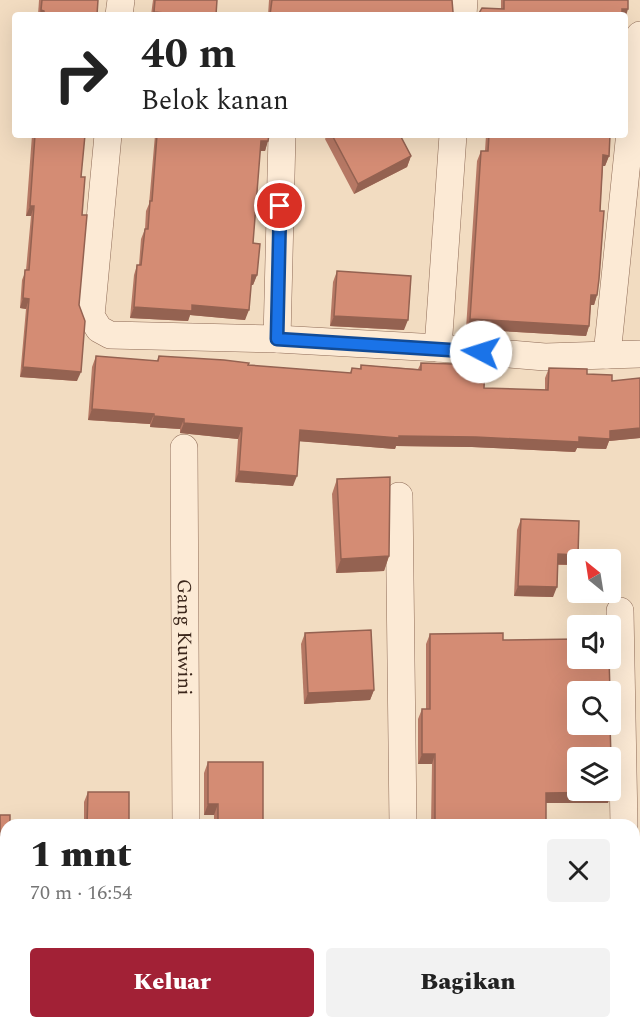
<!DOCTYPE html>
<html lang="id">
<head>
<meta charset="utf-8">
<style>
  body { margin:0; font-family:Spectral,serif; background:#f2f2f2; color:#222; height:100vh; display:flex; flex-direction:column; font-size:22px; white-space:nowrap }
  * { box-sizing:border-box; margin:0 }
  p { font-size:20px; color:#767676 }
  .icon { flex:none; width:33px; height:33px; fill:none; stroke:currentColor; stroke-width:2; stroke-linecap:round; stroke-linejoin:round }
  .map { position:relative; flex:1; overflow:hidden }
  .side { position:absolute; left:0px; top:819px; width:640px; height:210px; display:flex; flex-direction:column; background:#fff; border-radius:18px 18px 0 0; box-shadow:0 6px 24px #0002 }
  .side>* { flex:none }
  .top-card { position:absolute; left:12px; top:12px; width:616px; height:126px; border-radius:6px; box-shadow:0 6px 24px #0002; background:#fff; color:#222; overflow:hidden }
  .needle { width:39px; rotate:330deg }
  .buttons { position:absolute; left:567px; top:549px; display:grid; gap:12px }
  .buttons a { display:grid; place-items:center; width:54px; height:54px; border-radius:6px; background:#fff; box-shadow:0 6px 24px #0002; font-size:30px }
  .pin { position:absolute; display:grid; place-items:center; width:51px; height:51px; color:#fff; margin:-26px; border:3px solid #fff; border-radius:50%; box-shadow:0 2px 6px #0007 }
  .me { position:absolute; width:66px; margin:-33px; rotate:275deg; stroke-linejoin:round; filter:drop-shadow(0 0 4px #0008) }
  .turn { display:flex; align-items:center; gap:21px; height:126px; padding:0 30px; font-size:27px }
  .turn .icon { width:78px; height:78px; stroke-width:2.5 }
  .turn b { display:block; font-size:42px; line-height:51px }
  .round { display:grid; place-items:center; flex:none; width:63px; height:63px; border-radius:6px; background:#f2f2f2 }
  .overview { display:flex; align-items:center; justify-content:space-between; height:102px; padding:0 30px }
  h1 { font-size:36px; font-weight:800; line-height:45px }
  .action { display:flex; gap:12px; margin-top:auto; padding:12px 30px }
  .action a { flex:1; height:69px; border-radius:6px; background:#a22136; color:#fff; font-size:24px; font-weight:800; line-height:69px; text-align:center }
  .action a+a { background:#f2f2f2; color:#222 }
  .map>svg:first-child { display:block }
  .lines { fill:none; stroke-linecap:round; stroke-linejoin:round }
  .street-casing { stroke:#8e6b57; stroke-width:28 }
  .street { stroke:#fcead5; stroke-width:27 }
  .wall { fill:#b67864 }
  .shaded-wall { fill:#946251 }
  .building { fill:#d48c74; stroke:#946251; stroke-width:1.5; fill-rule:evenodd }
  .route-casing { stroke:#114b97; stroke-width:15 }
  .route { stroke:#1a73e8; stroke-width:10 }
  .labels { text-anchor:middle; stroke-width:4.5; stroke-linejoin:round; paint-order:stroke }
  .street-label { font-size:20px; fill:#3c271c; stroke:#f9e7d2 }
</style>
</head>
<body>
<div class="map">
<svg width="640" height="1029" viewBox="0 0 640 1029">
  <rect width="100%" height="100%" fill="#f2dcc1"/>
  <g class="lines">
    <g class="street-casing">
      <g id="street">
        <path d="M 119,15 L 121,0"/>
        <path d="M 463,15 L 464,0"/>
        <path d="M 108,135 L 91,316 L 99,329 L 110,335 L 277,339 L 438,348 L 545,357 L 640,354"/>
        <path d="M 277,339 L 282,135"/>
        <path d="M 438,348 L 453,135"/>
        <path d="M 607,355 L 640,35"/>
        <path id="s1" d="M 184,448 L 186,825"/>
        <path d="M 399,496 L 403,825"/>
        <path d="M 620,611 L 624,825"/>
        <path d="M 133,1023 L 133,1029"/>
        <path d="M 187,1023 L 187,1029"/>
        <path d="M 405,1023 L 405,1029"/>
        <path d="M 627,1023 L 627,1029"/>
        <path d="M 19,1029 L 19,1023"/>
      </g>
    </g>
    <use href="#street" class="street"/>
  </g>
  <g class="wall">
    <path d="M 39,0 L 98,0 L 97,15 L 38,15 Z"/>
    <path d="M 153,0 L 217,0 L 216,15 L 151,15 Z"/>
    <path d="M 269,0 L 452,0 L 453,12 L 455,15 L 268,15 Z"/>
    <path d="M 501,0 L 628,0 L 501,9 Z"/>
    <path d="M 32,135 L 85,135 L 81,177 L 82,215 L 77,381 L 20,377 L 26,309 L 20,308 L 22,280 L 26,270 L 31,216 L 26,216 Z"/>
    <path d="M 155,135 L 269,135 L 265,151 L 260,151 L 253,243 L 257,275 L 253,285 L 251,285 L 245,320 L 190,315 L 188,321 L 130,318 L 134,275 L 137,265 L 139,265 L 141,239 L 145,229 L 146,211 L 149,204 Z"/>
    <path d="M 327,135 L 400,135 L 411,156 L 407,167 L 354,194 L 325,139 Z"/>
    <path d="M 486,135 L 610,135 L 609,156 L 605,166 L 603,166 L 600,211 L 597,295 L 594,305 L 591,305 L 589,326 L 586,336 L 466,329 L 477,161 L 481,151 L 485,151 Z"/>
    <path d="M 337,271 L 404,330 L 330,326 L 333,282 Z"/>
    <path d="M 96,356 L 157,361 L 159,356 L 248,365 L 350,373 L 352,368 L 360,369 L 361,365 L 418,369 L 421,363 L 484,388 L 545,390 L 545,378 L 549,368 L 587,374 L 612,381 L 640,378 L 640,438 L 609,441 L 606,449 L 577,448 L 575,452 L 472,447 L 396,446 L 395,449 L 299,441 L 293,486 L 235,482 L 238,439 L 180,433 L 180,429 L 150,427 L 150,424 L 88,420 L 92,367 Z"/>
    <path d="M 337,479 L 389,556 L 384,571 L 336,573 L 332,494 Z"/>
    <path d="M 521,519 L 574,565 L 558,565 L 553,597 L 514,596 L 517,530 Z"/>
    <path d="M 305,633 L 374,690 L 370,700 L 304,704 L 301,644 Z"/>
    <path d="M 430,634 L 503,640 L 608,803 L 546,803 L 546,825 L 431,825 L 432,764 L 418,764 L 418,719 L 422,709 L 426,709 L 426,644 Z"/>
    <path d="M 208,762 L 263,825 L 214,825 L 214,815 L 204,815 L 204,773 Z"/>
    <path d="M 88,792 L 129,825 L 84,825 L 84,802 Z"/>
    <path d="M 89,1023 L 122,1023 L 123,1027 L 125,1029 L 89,1029 Z"/>
    <path d="M 204,1023 L 395,1023 L 395,1025 L 400,1029 L 204,1029 Z"/>
  </g>
  <g class="shaded-wall">
    <path d="M 622,9 L 628,9 L 626,16 L 620,15 Z"/>
    <path d="M 41,10 L 44,11 L 42,15 L 39,15 Z"/>
    <path d="M 154,12 L 175,14 L 174,15 L 153,15 Z"/>
    <path d="M 261,141 L 268,141 L 265,151 L 257,151 Z"/>
    <path d="M 603,155 L 609,156 L 605,166 L 600,166 Z"/>
    <path d="M 411,156 L 407,167 L 354,194 L 358,184 Z"/>
    <path d="M 30,206 L 34,206 L 31,216 L 26,216 Z"/>
    <path d="M 252,275 L 257,275 L 253,285 L 248,285 Z"/>
    <path d="M 591,295 L 597,295 L 594,305 L 588,305 Z"/>
    <path d="M 23,298 L 29,299 L 26,309 L 20,308 Z"/>
    <path d="M 192,305 L 249,310 L 245,320 L 190,315 L 188,321 L 130,318 L 134,307 Z"/>
    <path d="M 334,316 L 408,320 L 404,330 L 330,326 Z"/>
    <path d="M 470,319 L 589,326 L 586,336 L 466,329 Z"/>
    <path d="M 23,367 L 81,372 L 77,381 L 20,377 Z"/>
    <path d="M 92,409 L 154,414 L 150,424 L 88,420 Z"/>
    <path d="M 154,416 L 184,419 L 180,429 L 150,427 Z"/>
    <path d="M 184,423 L 242,428 L 238,439 L 180,433 Z"/>
    <path d="M 640,428 L 640,438 L 609,441 L 606,449 L 577,448 L 575,452 L 472,447 L 396,446 L 395,449 L 296,441 L 300,430 L 579,437 L 610,431 Z"/>
    <path d="M 239,471 L 297,476 L 293,486 L 235,482 Z"/>
    <path d="M 558,554 L 578,555 L 574,565 L 555,564 Z"/>
    <path d="M 389,556 L 384,571 L 336,573 L 341,559 Z"/>
    <path d="M 518,586 L 557,587 L 553,597 L 514,596 Z"/>
    <path d="M 374,690 L 370,700 L 304,704 L 308,693 Z"/>
    <path d="M 422,754 L 435,754 L 432,764 L 418,764 Z"/>
    <path d="M 612,792 L 608,803 L 542,803 L 546,793 Z"/>
    <path d="M 208,804 L 218,804 L 214,815 L 204,815 Z"/>
    <path d="M 1,957 L 6,957 L 6,967 L 0,967 Z"/>
  </g>
  <g class="building">
    <path d="M 42,0 L 98,0 L 97,15 L 44,15 L 44,11 L 41,10 Z"/>
    <path d="M 155,0 L 217,0 L 216,15 L 175,15 L 175,14 L 154,12 Z"/>
    <path d="M 272,0 L 452,0 L 453,12 L 455,15 L 270,15 Z"/>
    <path d="M 504,0 L 628,0 L 628,9 L 622,9 L 622,15 L 478,15 L 482,8 L 504,9 Z"/>
    <path d="M 35,135 L 85,135 L 81,177 L 85,177 L 82,215 L 87,215 L 79,305 L 85,321 L 81,372 L 23,367 L 29,299 L 23,298 L 25,270 L 29,270 L 34,206 L 30,206 Z"/>
    <path d="M 157,135 L 269,135 L 268,141 L 261,141 L 253,243 L 260,244 L 257,275 L 252,275 L 249,310 L 192,305 L 192,311 L 134,307 L 137,265 L 141,265 L 145,229 L 148,229 L 150,201 L 152,201 Z"/>
    <path d="M 332,135 L 400,135 L 411,156 L 358,184 Z"/>
    <path d="M 489,135 L 610,135 L 609,156 L 603,155 L 600,211 L 604,211 L 599,279 L 597,295 L 591,295 L 589,326 L 470,319 L 481,151 L 488,151 Z"/>
    <path d="M 337,271 L 411,276 L 408,320 L 334,316 Z"/>
    <path d="M 96,356 L 158,361 L 159,356 L 224,360 L 249,363 L 248,365 L 351,373 L 352,368 L 361,369 L 361,365 L 421,370 L 421,363 L 485,365 L 484,388 L 548,390 L 549,368 L 587,369 L 587,374 L 612,375 L 612,381 L 640,378 L 640,428 L 610,431 L 610,439 L 579,437 L 579,442 L 476,437 L 399,436 L 399,438 L 300,430 L 297,476 L 239,471 L 242,428 L 184,423 L 184,419 L 154,416 L 154,414 L 92,409 Z"/>
    <path d="M 390,477 L 389,556 L 341,559 L 337,479 Z"/>
    <path d="M 521,519 L 579,521 L 578,555 L 558,554 L 557,587 L 518,586 Z"/>
    <path d="M 371,630 L 374,690 L 308,693 L 305,633 Z"/>
    <path d="M 503,633 L 503,640 L 578,639 L 578,658 L 609,658 L 610,692 L 578,692 L 578,724 L 610,724 L 612,792 L 546,793 L 546,825 L 435,825 L 435,754 L 422,754 L 422,709 L 430,709 L 430,634 ZM 578,758 L 610,758 L 610,790 L 578,790 Z"/>
    <path d="M 208,762 L 263,762 L 263,825 L 218,825 L 218,804 L 208,804 Z"/>
    <path d="M 88,792 L 129,792 L 129,825 L 87,825 Z"/>
    <path d="M 0,815 L 10,815 L 10,825 L 6,825 L 6,957 L 1,957 L 1,1029 Z"/>
    <path d="M 93,1023 L 122,1023 L 123,1027 L 125,1029 L 93,1029 Z"/>
    <path d="M 208,1023 L 395,1023 L 395,1025 L 400,1029 L 208,1029 Z"/>
  </g>
  <g class="lines">
    <g class="route-casing">
      <path id="route" d="M 280,206 L 277,339 L 481,352"/>
    </g>
    <use href="#route" class="route"/>
  </g>
  <g class="labels">
    <g class="street-label">
      <text dy="7" stroke="none"><textPath href="#s1" startOffset="189">Gang Kuwini</textPath></text>
    </g>
  </g>
</svg>
<div class="buttons">
<a><svg class="needle" viewBox="-14 -14 28 28"><path d="M0-13l5 13h-10z" fill="#e53935"/><path d="M0 13l5-13h-10z" fill="#767676"/></svg></a>
<a><svg class="icon" aria-label="sound" viewBox="0 0 24 24"><path d="M4 9h4l5-4v14l-5-4H4zM17 9q2 3 0 6"/></svg></a>
<a><svg class="icon" aria-label="search" viewBox="0 0 24 24"><circle cx="10" cy="10" r="6"/><path d="M15 15l6 6"/></svg></a>
<a><svg class="icon" aria-label="layers" viewBox="0 0 24 24"><path d="M12 4l9 5-9 5-9-5zM3 14l9 5 9-5"/></svg></a>
</div>
<div class="pin" style="left:280px;top:206px;background:#d93025"><svg class="icon" aria-label="arrive" viewBox="0 0 24 24"><path d="M6 21V4h12l-3 4 3 4H6"/></svg></div>
<svg class="me" style="left:481px;top:352px" viewBox="-20 -20 40 40"><circle r="19" fill="#fff"/><path d="M0-13L10 11 0 6-10 11z" fill="#1a73e8"/></svg>
<div class="top-card">
<div class="turn"><svg class="icon" aria-label="right" viewBox="0 0 24 24"><path d="M7 20v-9h11M14 6l5 5-5 5"/></svg><div><b>40 m</b>Belok kanan</div></div>
</div>
<section class="side">
<div class="overview"><div><h1>1 mnt</h1><p>70 m · 16:54</p></div><a class="round"><svg class="icon" aria-label="close" viewBox="0 0 24 24"><path d="M6 6l12 12M18 6L6 18"/></svg></a></div>
<div class="action"><a>Keluar</a><a>Bagikan</a></div>
</section>
</div>
</body>
</html>
